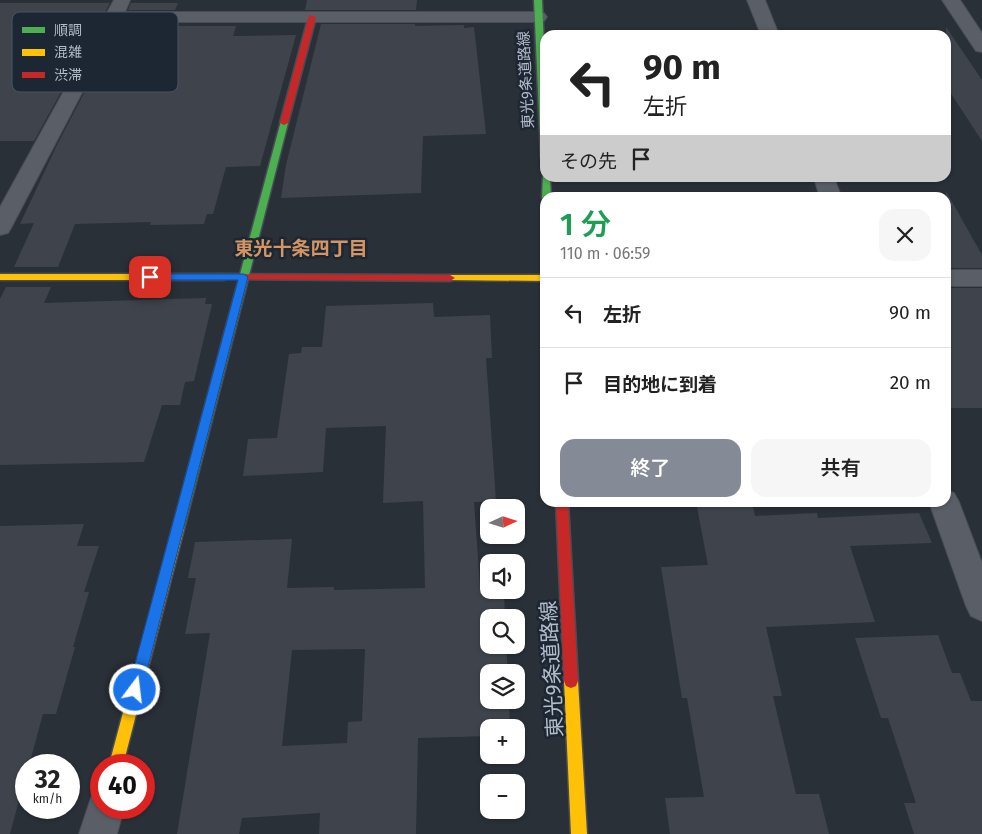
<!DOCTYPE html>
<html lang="ja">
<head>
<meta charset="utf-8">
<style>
  body { margin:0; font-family:"Fira Sans","Noto Sans JP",sans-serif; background:#f6f6f6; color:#222; height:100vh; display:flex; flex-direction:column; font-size:19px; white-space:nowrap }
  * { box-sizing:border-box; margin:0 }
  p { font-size:16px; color:#767676 }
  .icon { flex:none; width:28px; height:28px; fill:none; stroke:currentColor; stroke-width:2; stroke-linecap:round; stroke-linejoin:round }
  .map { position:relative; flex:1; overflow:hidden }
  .drawer { position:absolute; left:540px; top:192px; width:411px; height:315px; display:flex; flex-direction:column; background:#fff; border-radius:15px; box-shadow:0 1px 4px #0004 }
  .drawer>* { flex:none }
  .guide { position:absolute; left:540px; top:30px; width:411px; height:152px; border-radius:15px; box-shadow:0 1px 4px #0004; background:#fff; color:#222; overflow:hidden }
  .needle { width:32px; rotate:86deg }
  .controls { position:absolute; left:480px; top:499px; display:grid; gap:10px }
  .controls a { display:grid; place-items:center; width:45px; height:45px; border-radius:10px; background:#fff; box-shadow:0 1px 4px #0004; font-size:25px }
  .speed { position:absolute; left:15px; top:754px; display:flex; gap:10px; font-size:25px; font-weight:700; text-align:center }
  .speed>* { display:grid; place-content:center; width:65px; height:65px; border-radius:50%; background:#fff; box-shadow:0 1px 4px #0004; line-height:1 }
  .speed small { font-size:12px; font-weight:400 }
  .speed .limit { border:8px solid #d22; background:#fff; color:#111 }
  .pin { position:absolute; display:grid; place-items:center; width:42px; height:42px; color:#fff; margin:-21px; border-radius:10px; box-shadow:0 2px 8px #0006 }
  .me { position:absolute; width:55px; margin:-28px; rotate:15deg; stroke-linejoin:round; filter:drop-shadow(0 0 4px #0008) }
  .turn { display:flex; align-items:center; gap:18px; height:105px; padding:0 20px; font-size:22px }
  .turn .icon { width:65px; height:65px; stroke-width:2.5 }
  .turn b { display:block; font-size:35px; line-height:42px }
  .then { display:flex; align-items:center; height:48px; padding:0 20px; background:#0003; gap:10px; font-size:19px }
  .round { display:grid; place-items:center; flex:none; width:52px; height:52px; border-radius:15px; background:#f6f6f6 }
  .head { display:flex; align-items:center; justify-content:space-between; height:85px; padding:0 20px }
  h1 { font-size:30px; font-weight:600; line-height:38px; color:#1e9e55 }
  .primary-button { display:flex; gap:10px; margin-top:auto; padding:10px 20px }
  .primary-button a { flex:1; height:58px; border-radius:15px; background:#848b96; color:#fff; font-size:20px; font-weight:600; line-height:58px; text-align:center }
  .primary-button a+a { background:#f6f6f6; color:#222 }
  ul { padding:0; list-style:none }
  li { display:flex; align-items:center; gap:15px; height:70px; padding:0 20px; border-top:1px solid #e0e0e0 }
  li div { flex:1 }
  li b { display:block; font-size:19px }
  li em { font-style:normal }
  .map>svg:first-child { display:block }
  .building { fill:#3f444c; fill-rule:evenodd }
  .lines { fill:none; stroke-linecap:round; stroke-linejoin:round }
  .street-casing { stroke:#484c55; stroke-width:2 }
  .fast-casing { stroke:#484c55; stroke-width:3 }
  .slow-casing { stroke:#484c55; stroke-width:3 }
  .jam-casing { stroke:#484c55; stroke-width:3 }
  .street { fill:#5a5e66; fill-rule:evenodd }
  .fast { fill:#4caf50; fill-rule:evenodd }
  .slow { fill:#ffc107; fill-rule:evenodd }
  .jam { fill:#c62828; fill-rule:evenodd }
  .route { fill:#1a73e8; stroke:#114b97 }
  .labels { text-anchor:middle; stroke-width:5; stroke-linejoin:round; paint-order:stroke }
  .far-street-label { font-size:15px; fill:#b4bcc9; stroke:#1d2633 }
  .neighbourhood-label { font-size:19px; font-weight:bold; fill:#d59563; stroke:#1d2633 }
  .near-street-label { font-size:21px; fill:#b4bcc9; stroke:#1d2633 }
  .key { fill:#1d2633; stroke:#4a5360; stroke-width:1 }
  .key-label { font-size:14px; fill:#b4bcc9 }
</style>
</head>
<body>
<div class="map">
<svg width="982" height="834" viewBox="0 0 982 834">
  <rect width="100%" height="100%" fill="#2a3038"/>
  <g class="building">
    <path d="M 307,0 L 417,0 L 416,10 L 305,10 Z"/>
    <path d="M 0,3 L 110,3 L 34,141 L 0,141 Z"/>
    <path d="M 131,3 L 178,3 L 175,10 L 128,10 Z"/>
    <path d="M 120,24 L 170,24 L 169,26 L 236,26 L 233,36 L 296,35 L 260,166 L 226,167 L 213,214 L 207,214 L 204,224 L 150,225 L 151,222 L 75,224 L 58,267 L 14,267 L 34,223 L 20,224 L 56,147 Z"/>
    <path d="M 321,24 L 415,24 L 415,26 L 464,25 L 464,28 L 474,27 L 486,134 L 423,136 L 421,193 L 281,198 L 286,165 Z"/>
    <path d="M 946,27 L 982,80 L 982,141 L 946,86 Z"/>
    <path d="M 946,191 L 982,255 L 982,268 L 946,268 Z"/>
    <path d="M 6,287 L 51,287 L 44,303 L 206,298 L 205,304 L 212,304 L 194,381 L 185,382 L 180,405 L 162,405 L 144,462 L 0,465 L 0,299 Z"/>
    <rect x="946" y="288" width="36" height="120"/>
    <path d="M 433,303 L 434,317 L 490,315 L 492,358 L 486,358 L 496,501 L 474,502 L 480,587 L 489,586 L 489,590 L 504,590 L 505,618 L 489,618 L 489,645 L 506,645 L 508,672 L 489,672 L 489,700 L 509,700 L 510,728 L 489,728 L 489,736 L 418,738 L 416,834 L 319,834 L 320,813 L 242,818 L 239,834 L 177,834 L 210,633 L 185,634 L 196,578 L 188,578 L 195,542 L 292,539 L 287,588 L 334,587 L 334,590 L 425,588 L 423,501 L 383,503 L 386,426 L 326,428 L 323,472 L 243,476 L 248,439 L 277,438 L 289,354 L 301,353 L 302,347 L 322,347 L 326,306 ZM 365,649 L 362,721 L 348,722 L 347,743 L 282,746 L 292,650 Z"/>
    <path d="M 696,502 L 752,502 L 755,516 L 817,513 L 818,518 L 919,513 L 932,543 L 850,546 L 875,622 L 766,627 L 782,696 L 773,696 L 796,794 L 819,794 L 829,834 L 670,834 L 665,798 L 704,797 L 687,698 L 682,698 L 661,567 L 708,565 Z"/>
    <path d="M 84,524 L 77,546 L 99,546 L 84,592 L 89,592 L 73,647 L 75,647 L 56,714 L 43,714 L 29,765 L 26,765 L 26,774 L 10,834 L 0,834 L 0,526 Z"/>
    <path d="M 938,635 L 952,673 L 960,673 L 971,701 L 982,701 L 982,834 L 914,834 L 904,803 L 916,803 L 888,718 L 881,718 L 855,638 Z"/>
  </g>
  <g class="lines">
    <g class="street-casing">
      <g id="street">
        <path d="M 114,0 L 130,0 L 125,12 L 538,12 L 544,13 L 547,17 L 544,21 L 538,22 L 119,22 L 11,228 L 8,233 L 0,235 L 0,207 Z"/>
        <path d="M 747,0 L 765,0 L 779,35 L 761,35 Z"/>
        <path d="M 942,0 L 960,0 L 982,33 L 982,52 L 976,51 Z"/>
        <path d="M 814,178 L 834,178 L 842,198 L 820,198 Z"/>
        <rect x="946" y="270" width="36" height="16"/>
        <path d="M 946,490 L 954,493 L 959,502 L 982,563 L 982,621 L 971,616 L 966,606 L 929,502 L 946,502 Z"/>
        <path d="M 101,791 L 101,808 L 124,808 L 117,834 L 79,834 L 92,795 Z"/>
      </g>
    </g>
    <g class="fast-casing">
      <g id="fast">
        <path d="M 534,0 L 542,0 L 545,71 L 545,161 L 541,158 Z"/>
        <path d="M 281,121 L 287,121 L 288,123 L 184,529 L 182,533 L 178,534 L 174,533 L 172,529 Z"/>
        <path d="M 543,176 L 550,178 L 551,198 L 545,198 L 545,200 L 542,198 Z"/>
      </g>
    </g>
    <g class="slow-casing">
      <g id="slow">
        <path d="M 0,274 L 224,274 L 229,277 L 224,280 L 0,280 Z"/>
        <path d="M 450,275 L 545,275 L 545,281 L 447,280 L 445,278 Z"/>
        <path d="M 178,524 L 182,525 L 184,529 L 123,765 L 109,765 L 172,529 L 174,525 Z"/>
        <path d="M 571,674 L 576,676 L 578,681 L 587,834 L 571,834 L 564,681 L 566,676 Z"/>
      </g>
    </g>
    <g class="jam-casing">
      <g id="jam">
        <path d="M 309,15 L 316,17 L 288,123 L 284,125 L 280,123 Z"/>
        <path d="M 224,274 L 450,275 L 455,278 L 450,281 L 221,279 L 219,277 L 221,275 Z"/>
        <path d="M 556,502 L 568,502 L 578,681 L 576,686 L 571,688 L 566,686 L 564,681 Z"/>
      </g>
    </g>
    <use href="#street" class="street"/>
    <use href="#fast" class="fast"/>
    <use href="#slow" class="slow"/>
    <use href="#jam" class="jam"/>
  </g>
  <path class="route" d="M 146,274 L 244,274 L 248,277 L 142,690 L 140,695 L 135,697 L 130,695 L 128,690 L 238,280 L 150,280 L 146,279 Z"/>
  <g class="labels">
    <g class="far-street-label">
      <text transform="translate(526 80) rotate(-93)" y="5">東光9条道路線</text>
    </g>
    <g class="neighbourhood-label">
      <text x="301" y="255">東光十条四丁目</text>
    </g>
    <g class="near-street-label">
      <text transform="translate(552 669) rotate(-93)" y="7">東光9条道路線</text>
    </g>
  </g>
  <rect x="12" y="12" width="166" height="80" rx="8" class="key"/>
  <rect x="22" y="27" width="23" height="6" fill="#4caf50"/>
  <rect x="22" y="49" width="23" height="7" fill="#ffc107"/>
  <rect x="22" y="72" width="23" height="6" fill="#c62828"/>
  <g class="key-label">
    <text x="54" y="35">順調</text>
    <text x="54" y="57">混雑</text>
    <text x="54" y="80">渋滞</text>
  </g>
</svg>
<div class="controls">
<a><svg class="needle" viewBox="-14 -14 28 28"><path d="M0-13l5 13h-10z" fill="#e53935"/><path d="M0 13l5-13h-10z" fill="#767676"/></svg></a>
<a><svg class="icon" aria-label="sound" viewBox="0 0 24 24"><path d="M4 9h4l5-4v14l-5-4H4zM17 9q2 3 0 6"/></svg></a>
<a><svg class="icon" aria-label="search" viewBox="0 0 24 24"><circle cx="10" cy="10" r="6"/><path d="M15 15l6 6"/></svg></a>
<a><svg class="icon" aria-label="layers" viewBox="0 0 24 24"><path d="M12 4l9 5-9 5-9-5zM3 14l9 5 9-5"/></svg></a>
<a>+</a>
<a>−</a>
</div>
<div class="speed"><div>32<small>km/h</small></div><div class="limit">40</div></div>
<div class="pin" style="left:150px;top:277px;background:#d93025"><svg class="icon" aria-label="arrive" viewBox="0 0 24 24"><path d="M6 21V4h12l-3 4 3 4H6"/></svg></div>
<svg class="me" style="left:135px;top:690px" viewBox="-20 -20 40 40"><circle r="17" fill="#1a73e8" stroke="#fff" stroke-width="3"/><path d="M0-11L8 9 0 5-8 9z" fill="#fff"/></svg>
<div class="guide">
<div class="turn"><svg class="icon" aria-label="left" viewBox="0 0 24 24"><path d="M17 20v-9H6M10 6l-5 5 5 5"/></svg><div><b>90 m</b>左折</div></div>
<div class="then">その先<svg class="icon" aria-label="arrive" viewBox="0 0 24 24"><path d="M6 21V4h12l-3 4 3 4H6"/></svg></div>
</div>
<section class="drawer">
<div class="head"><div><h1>1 分</h1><p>110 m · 06:59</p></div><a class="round"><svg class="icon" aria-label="close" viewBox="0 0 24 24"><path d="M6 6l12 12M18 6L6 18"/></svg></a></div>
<ul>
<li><svg class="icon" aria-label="left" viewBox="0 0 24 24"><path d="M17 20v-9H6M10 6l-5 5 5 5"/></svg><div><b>左折</b></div><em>90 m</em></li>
<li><svg class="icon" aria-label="arrive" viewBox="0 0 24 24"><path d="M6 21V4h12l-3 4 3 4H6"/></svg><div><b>目的地に到着</b></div><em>20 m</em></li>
</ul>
<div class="primary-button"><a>終了</a><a>共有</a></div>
</section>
</div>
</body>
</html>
